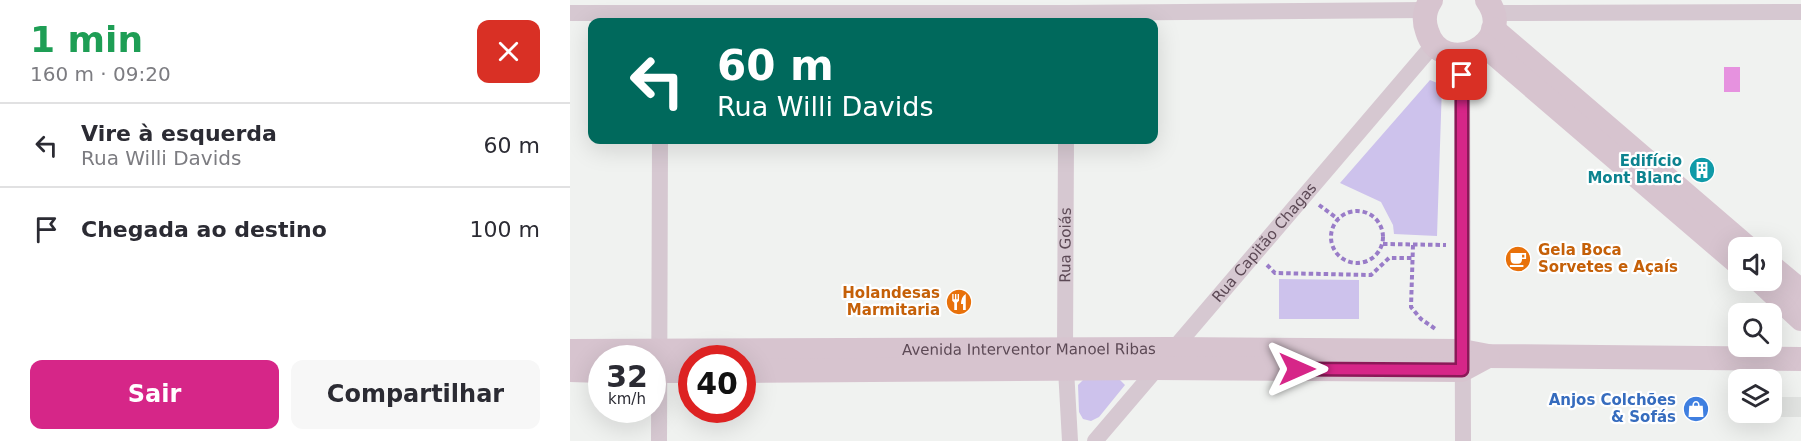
<!DOCTYPE html>
<html lang="pt">
<head>
<meta charset="utf-8">
<style>
  body { margin:0; font-family:"DejaVu Sans",sans-serif; background:#f7f7f7; color:#2b2b33; height:100vh; display:flex; flex-direction:column; font-size:22px; white-space:nowrap }
  * { box-sizing:border-box; margin:0 }
  p { font-size:20px; color:#7c7c81 }
  .icon { flex:none; width:33px; height:33px; fill:none; stroke:currentColor; stroke-width:2; stroke-linecap:round; stroke-linejoin:round }
  .map { position:relative; flex:1; overflow:hidden }
  .panel { display:flex; flex-direction:column; background:#fff; width:570px }
  .panel>* { flex:none }
  .banner { position:absolute; left:18px; top:18px; width:570px; height:126px; border-radius:12px; box-shadow:0 6px 24px #0002; background:#00695c; color:#fff; overflow:hidden }
  .buttons { position:absolute; left:1158px; top:237px; display:grid; gap:12px }
  .buttons a { display:grid; place-items:center; width:54px; height:54px; border-radius:12px; background:#fff; box-shadow:0 6px 24px #0002; font-size:30px }
  .speed { position:absolute; left:18px; top:345px; display:flex; gap:12px; font-size:30px; font-weight:700; text-align:center }
  .speed>* { display:grid; place-content:center; width:78px; height:78px; border-radius:50%; background:#fff; box-shadow:0 6px 24px #0002; line-height:1 }
  .speed small { font-size:15px; font-weight:400 }
  .speed .limit { border:9px solid #d22; background:#fff; color:#111 }
  .pin { position:absolute; display:grid; place-items:center; width:51px; height:51px; color:#fff; margin:-26px; border-radius:12px; box-shadow:0 3px 9px #0006 }
  .me { position:absolute; width:66px; margin:-33px; rotate:90deg; stroke-linejoin:round; filter:drop-shadow(0 0 4px #0008) }
  .turn { display:flex; align-items:center; gap:21px; height:126px; padding:0 30px; font-size:27px }
  .turn .icon { width:78px; height:78px; stroke-width:2.5 }
  .turn b { display:block; font-size:42px; line-height:51px }
  .round { display:grid; place-items:center; flex:none; width:63px; height:63px; border-radius:12px; background:#f7f7f7 }
  .headline { display:flex; align-items:center; justify-content:space-between; height:102px; padding:0 30px }
  h1 { font-size:36px; font-weight:700; line-height:45px; color:#1e9e55 }
  .action { display:flex; gap:12px; margin-top:auto; padding:12px 30px }
  .action a { flex:1; height:69px; border-radius:12px; background:#d62688; color:#fff; font-size:24px; font-weight:700; line-height:69px; text-align:center }
  .action a+a { background:#f7f7f7; color:#2b2b33 }
  ul { padding:0; list-style:none }
  li { display:flex; align-items:center; gap:18px; height:84px; padding:0 30px; border-top:2px solid #e1e1e2 }
  li div { flex:1 }
  li b { display:block; font-size:22px }
  li em { font-style:normal }
  main { display:flex; flex:1; min-height:0 }
  .map>svg:first-child { display:block }
  .education { fill:#e1e3e1 }
  .green { fill:#cdc2ec }
  .water { fill:#e692df }
  .lines { fill:none; stroke-linecap:round; stroke-linejoin:round }
  .path { stroke:#997cc8; stroke-width:4; stroke-dasharray:4.5 3; stroke-linecap:butt }
  .street { stroke:#d6c8d1; stroke-width:16 }
  .secondary { stroke:#d7c4cf; stroke-width:24 }
  .route-casing { stroke:#8b1958; stroke-width:15 }
  .route { stroke:#d62688; stroke-width:10 }
  .labels { text-anchor:middle; stroke-width:4.5; stroke-linejoin:round; paint-order:stroke }
  .culture-label { font-size:15px; font-weight:bold; fill:#0d838f; stroke:#fff; text-anchor:end }
  .street-label { font-size:15px; fill:#5c4955; stroke:#fff }
  .food-label { font-size:15px; font-weight:bold; fill:#c56008; stroke:#fff; text-anchor:start }
  .shop-label { font-size:15px; font-weight:bold; fill:#366cbe; stroke:#fff; text-anchor:end }
</style>
</head>
<body>
<main>
<section class="panel">
<div class="headline"><div><h1>1 min</h1><p>160 m · 09:20</p></div><a class="round" style="background:#d93025;color:#fff"><svg class="icon" aria-label="close" viewBox="0 0 24 24"><path d="M6 6l12 12M18 6L6 18"/></svg></a></div>
<ul>
<li><svg class="icon" aria-label="left" viewBox="0 0 24 24"><path d="M17 20v-9H6M10 6l-5 5 5 5"/></svg><div><b>Vire à esquerda</b><p>Rua Willi Davids</p></div><em>60 m</em></li>
<li><svg class="icon" aria-label="arrive" viewBox="0 0 24 24"><path d="M6 21V4h12l-3 4 3 4H6"/></svg><div><b>Chegada ao destino</b></div><em>100 m</em></li>
</ul>
<div class="action"><a>Sair</a><a>Compartilhar</a></div>
</section>
<div class="map">
<svg width="1231" height="441" viewBox="0 0 1231 441">
  <rect width="100%" height="100%" fill="#f0f2f0"/>
  <path class="education" d="M 1202,397 L 1231,397 L 1231,417 L 1183,417 L 1183,413 L 1202,412 Z"/>
  <g class="green">
    <path d="M 860,80 L 872,85 L 867,236 L 824,234 L 823,225 L 811,202 L 770,183 Z"/>
    <path d="M 709,279 L 789,280 L 789,319 L 709,319 Z"/>
    <path d="M 513,380 L 550,380 L 555,385 L 529,417 L 521,421 L 513,419 L 509,412 L 508,385 Z"/>
  </g>
  <rect class="water" x="1154" y="67" width="16" height="25"/>
  <g class="lines">
    <g class="path">
      <path d="M 749,205 L 768,219"/>
      <circle cx="787" cy="237" r="26"/>
      <path d="M 813,244 L 876,245"/>
      <path d="M 843,245 L 841,307 L 851,319 L 867,330"/>
      <path d="M 697,265 L 705,273 L 801,275 L 819,258 L 843,258"/>
    </g>
    <g class="street">
      <path d="M 0,13 L 496,13 L 856,10"/>
      <path d="M 923,13 L 1231,12"/>
      <path d="M 892,55 L 893,441"/>
      <path id="s1" d="M 495,350 L 496,140"/>
      <path d="M 496,369 L 500,441"/>
      <path d="M 89,441 L 90,140"/>
      <path id="s2" d="M 525,441 L 864,44"/>
    </g>
    <g class="secondary">
      <path d="M 861,0 C 855,9 853,20 857,31 C 872,80 949,45 917,0"/>
      <path d="M 923,29 L 1178,248"/>
      <path d="M 914,45 L 1168,263"/>
      <path d="M 1202,267 L 1231,291"/>
      <path d="M 1189,280 L 1231,319"/>
      <path id="s3" d="M 0,351 L 602,349 L 892,351 L 918,356 L 1231,359"/>
      <path d="M 0,370 L 32,371"/>
      <path d="M 82,371 L 122,371"/>
      <path d="M 172,371 L 585,368 L 892,370 L 918,356"/>
    </g>
  </g>
  <g class="lines">
    <g class="route-casing">
      <path id="route" d="M 727,369 L 892,370 L 892,75"/>
    </g>
    <use href="#route" class="route"/>
  </g>
  <defs>
    <g id="building-disc" transform="scale(1.35)"><circle r="9.5" fill="#0f9aa8" stroke="#fff"/><path d="M-4-6H4V6H1V3H-1V6H-4ZM-2.5-4.3h1.7v1.8h-1.7ZM.8-4.3h1.7v1.8H.8ZM-2.5-1h1.7V.8h-1.7ZM.8-1h1.7V.8H.8Z" fill="#fff"/></g>
    <g id="cafe-disc" transform="scale(1.35)"><circle r="9.5" fill="#e8710a" stroke="#fff"/><path d="M-5.5-4.5H6V0H3Q3 3.5 0 3.5H-2.5Q-5.5 3.5-5.5 0ZM3-3.2v2h1.7v-2ZM-6 4.5H4V6H-6Z" fill="#fff"/></g>
    <g id="restaurant-disc" transform="scale(1.35)"><circle r="9.5" fill="#e8710a" stroke="#fff"/><path d="M-5-6h1v4h1v-4h1v4h1v-4h1v5L-1.5 .5V6h-2V.5L-5-1ZM5-6V6H3V1.5H1.5Q1.5-4 5-6Z" fill="#fff"/></g>
    <g id="shop-disc" transform="scale(1.35)"><circle r="9.5" fill="#3f7fe0" stroke="#fff"/><path d="M-5-2.5h2.3a2.7 3.5 0 0 1 5.4 0H5L5.5 6h-11ZM-1.5-2.5h3a1.5 2.3 0 0 0-3 0Z" fill="#fff"/></g>
  </defs>
  <g fill-rule="evenodd">
    <use href="#building-disc" x="1132" y="170"/>
    <use href="#cafe-disc" x="948" y="259"/>
    <use href="#restaurant-disc" x="389" y="302"/>
    <use href="#shop-disc" x="1126" y="409"/>
  </g>
  <g class="labels">
    <g class="culture-label">
      <text x="1112" y="166">Edifício<tspan x="1112" dy="17">Mont Blanc</tspan></text>
    </g>
    <g class="street-label">
      <text dy="5" stroke="none"><textPath href="#s2" startOffset="261">Rua Capitão Chagas</textPath></text>
      <text dy="5" stroke="none"><textPath href="#s1" startOffset="105">Rua Goiás</textPath></text>
      <text dy="5" stroke="none"><textPath href="#s3" startOffset="459">Avenida Interventor Manoel Ribas</textPath></text>
    </g>
    <g class="food-label">
      <text x="968" y="255">Gela Boca<tspan x="968" dy="17">Sorvetes e Açaís</tspan></text>
      <text x="370" y="298" text-anchor="end">Holandesas<tspan x="370" dy="17">Marmitaria</tspan></text>
    </g>
    <g class="shop-label">
      <text x="1106" y="405">Anjos Colchões<tspan x="1106" dy="17">&amp; Sofás</tspan></text>
    </g>
  </g>
</svg>
<div class="buttons">
<a><svg class="icon" aria-label="sound" viewBox="0 0 24 24"><path d="M4 9h4l5-4v14l-5-4H4zM17 9q2 3 0 6"/></svg></a>
<a><svg class="icon" aria-label="search" viewBox="0 0 24 24"><circle cx="10" cy="10" r="6"/><path d="M15 15l6 6"/></svg></a>
<a><svg class="icon" aria-label="layers" viewBox="0 0 24 24"><path d="M12 4l9 5-9 5-9-5zM3 14l9 5 9-5"/></svg></a>
</div>
<div class="speed"><div>32<small>km/h</small></div><div class="limit">40</div></div>
<div class="pin" style="left:892px;top:75px;background:#d93025"><svg class="icon" aria-label="arrive" viewBox="0 0 24 24"><path d="M6 21V4h12l-3 4 3 4H6"/></svg></div>
<svg class="me" style="left:727px;top:369px" viewBox="-20 -20 40 40"><path d="M0-17L14 15 0 8-14 15z" fill="#d62688" stroke="#fff" stroke-width="4"/></svg>
<div class="banner">
<div class="turn"><svg class="icon" aria-label="left" viewBox="0 0 24 24"><path d="M17 20v-9H6M10 6l-5 5 5 5"/></svg><div><b>60 m</b>Rua Willi Davids</div></div>
</div>
</div>
</main>
</body>
</html>
